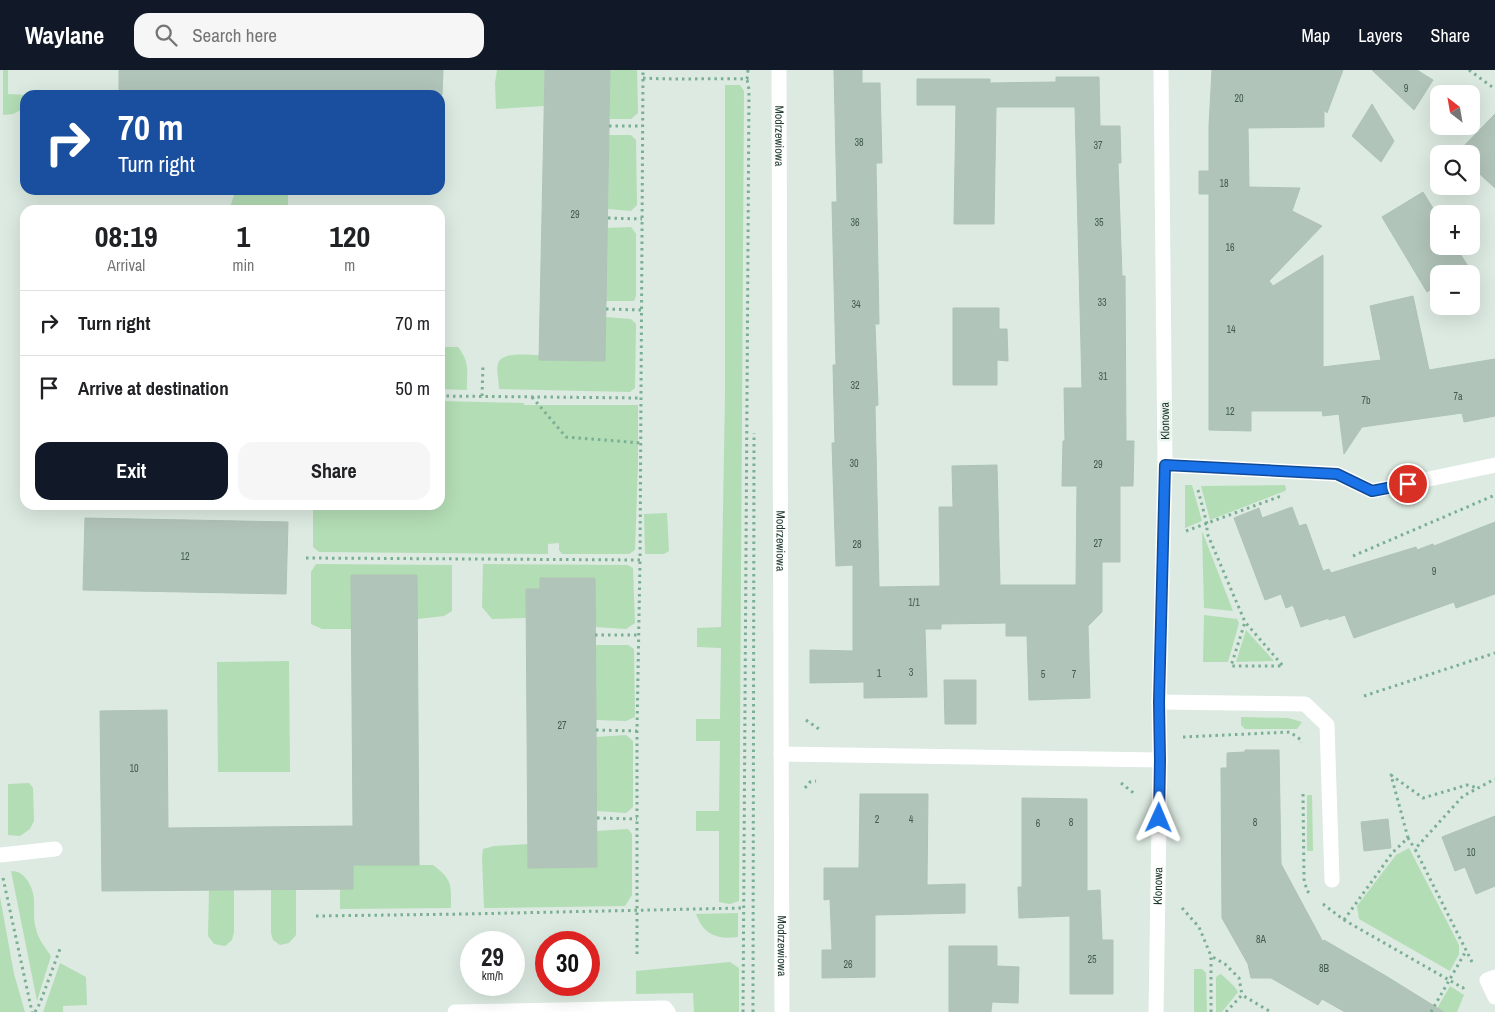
<!DOCTYPE html>
<html lang="en">
<head>
<meta charset="utf-8">
<style>
  body { margin:0; font-family:"Archivo Narrow",sans-serif; background:#f6f6f6; color:#202124; height:100vh; display:flex; flex-direction:column; font-size:19px; white-space:nowrap }
  * { box-sizing:border-box; margin:0 }
  p { font-size:16px; color:#757577 }
  .icon { flex:none; width:28px; height:28px; fill:none; stroke:currentColor; stroke-width:2; stroke-linecap:round; stroke-linejoin:round }
  .map { position:relative; flex:1; overflow:hidden }
  .drawer { position:absolute; left:20px; top:135px; width:425px; height:305px; display:flex; flex-direction:column; background:#fff; border-radius:15px; box-shadow:0 5px 20px #0002 }
  .drawer>* { flex:none }
  .guide { position:absolute; left:20px; top:20px; width:425px; height:105px; border-radius:15px; box-shadow:0 5px 20px #0002; background:#1a4fa0; color:#fff; overflow:hidden }
  .needle { width:32px; rotate:329deg }
  .controls { position:absolute; left:1430px; top:15px; display:grid; gap:10px }
  .controls a { display:grid; place-items:center; width:50px; height:50px; border-radius:10px; background:#fff; box-shadow:0 5px 20px #0002; font-size:25px }
  .speed { position:absolute; left:460px; top:861px; display:flex; gap:10px; font-size:25px; font-weight:700; text-align:center }
  .speed>* { display:grid; place-content:center; width:65px; height:65px; border-radius:50%; background:#fff; box-shadow:0 5px 20px #0002; line-height:1 }
  .speed small { font-size:12px; font-weight:400 }
  .speed .limit { border:8px solid #d22; background:#fff; color:#111 }
  .pin { position:absolute; display:grid; place-items:center; width:42px; height:42px; color:#fff; margin:-21px; border:2px solid #fff; border-radius:50%; box-shadow:0 1px 5px #0007 }
  .me { position:absolute; width:55px; margin:-28px; rotate:1deg; stroke-linejoin:round; filter:drop-shadow(0 0 4px #0008) }
  .turn { display:flex; align-items:center; gap:18px; height:105px; padding:0 15px; font-size:22px }
  .turn .icon { width:65px; height:65px; stroke-width:2.5 }
  .turn b { display:block; font-size:35px; line-height:42px }
  .eta { display:flex; justify-content:space-evenly; align-items:center; height:85px; text-align:center }
  .eta b { font-size:30px; font-weight:800; line-height:35px }
  .action { display:flex; gap:10px; margin-top:auto; padding:10px 15px }
  .action a { flex:1; height:58px; border-radius:15px; background:#111827; color:#fff; font-size:20px; font-weight:800; line-height:58px; text-align:center }
  .action a+a { background:#f6f6f6; color:#202124 }
  ul { padding:0; list-style:none }
  li { display:flex; align-items:center; gap:15px; height:65px; padding:0 15px; border-top:1px solid #e0e0e0 }
  li div { flex:1 }
  li b { display:block; font-size:19px }
  li em { font-style:normal }
  header { display:flex; align-items:center; gap:30px; box-sizing:border-box; height:70px; padding:0 25px; background:#111827; color:#fff }
  header strong { font-size:24px }
  nav { display:flex; gap:28px; margin-inline-start:auto; font-size:18px }
  .search { width:350px; height:45px; background:#f6f6f6; display:flex; align-items:center; gap:12px; box-sizing:border-box; padding:0 18px; border-radius:15px; color:#757577; font-size:19px }
  .map>svg:first-child { display:block }
  .green { fill:#b3ddb5 }
  .building { fill:#b1c4b9; stroke:#aec3b6 }
  .lines { fill:none; stroke-linecap:round; stroke-linejoin:round }
  .path { stroke:#7baf94; stroke-width:3; stroke-dasharray:2.5 4; stroke-linecap:butt }
  .lane { stroke:#fff; stroke-width:15 }
  .street { stroke:#fff; stroke-width:15 }
  .route-casing { stroke:#114b97; stroke-width:12 }
  .route { stroke:#1a73e8; stroke-width:9 }
  .labels { text-anchor:middle; stroke-width:5; stroke-linejoin:round; paint-order:stroke }
  .number-label { font-size:10px; fill:#425c4f }
  .street-label { font-size:12px; fill:#1d392c; stroke:#ecf6ef }
</style>
</head>
<body>
<header>
<strong>Waylane</strong>
<div class="search"><svg class="icon" aria-label="search" viewBox="0 0 24 24"><circle cx="10" cy="10" r="6"/><path d="M15 15l6 6"/></svg>Search here</div>
<nav><a>Map</a><a>Layers</a><a>Share</a></nav>
</header>
<div class="map">
<svg width="1495" height="942" viewBox="0 0 1495 942">
  <rect width="100%" height="100%" fill="#dceae1"/>
  <g class="green">
    <path d="M 3,0 L 8,0 L 8,24 L 27,25 L 25,25 L 25,38 L 13,44 L 3,45 Z"/>
    <path d="M 497,0 L 545,0 L 544,36 L 496,39 L 495,13 Z"/>
    <path d="M 610,0 L 637,0 L 638,43 L 631,49 L 610,49 Z"/>
    <path d="M 725,15 L 740,15 L 744,21 L 739,831 L 730,834 L 719,832 L 719,761 L 696,761 L 696,741 L 719,741 L 720,671 L 696,671 L 696,649 L 720,649 L 721,578 L 697,577 L 697,558 L 721,557 L 725,325 Z"/>
    <path d="M 609,65 L 631,65 L 636,70 L 637,135 L 631,141 L 608,139 Z"/>
    <path d="M 288,124 L 288,140 L 229,140 L 234,125 Z"/>
    <path d="M 631,157 L 636,164 L 636,226 L 634,231 L 606,231 L 607,158 Z"/>
    <path d="M 605,247 L 631,249 L 636,254 L 635,318 L 630,322 L 499,319 C 499,311 496,301 498,294 C 501,281 528,285 539,285 L 539,290 L 604,291 Z"/>
    <path d="M 441,277 L 458,277 C 470,292 467,302 467,320 L 440,319 L 440,283 L 441,282 Z"/>
    <path d="M 440,331 L 524,333 L 524,335 L 638,335 L 638,395 L 635,480 L 629,484 L 562,484 L 559,480 L 559,473 L 548,474 L 548,484 L 319,482 L 313,477 L 313,435 L 440,435 Z"/>
    <path d="M 1185,415 L 1192,415 L 1202,451 L 1185,458 Z"/>
    <path d="M 1285,415 L 1286,419 L 1285,421 L 1210,450 L 1201,416 Z"/>
    <path d="M 667,443 L 669,481 L 664,484 L 645,484 L 644,444 Z"/>
    <path d="M 1202,461 L 1233,541 L 1204,538 Z"/>
    <path d="M 316,494 L 452,495 L 452,541 L 444,546 L 417,549 L 417,505 L 352,559 L 322,559 L 311,554 L 311,502 Z"/>
    <path d="M 483,494 L 628,495 L 633,498 L 635,553 L 626,559 L 595,557 L 595,508 L 540,508 L 540,519 L 526,519 L 526,548 L 492,549 L 482,537 Z"/>
    <path d="M 1204,545 L 1237,549 L 1239,553 L 1228,592 L 1203,592 Z"/>
    <path d="M 1246,560 L 1274,591 L 1236,592 Z"/>
    <path d="M 595,575 L 628,575 L 634,579 L 635,647 L 626,651 L 596,650 Z"/>
    <path d="M 289,591 L 290,702 L 218,702 L 217,592 Z"/>
    <path d="M 1241,647 L 1288,648 L 1302,652 L 1297,659 L 1245,659 L 1241,655 Z"/>
    <path d="M 626,665 L 633,671 L 633,737 L 626,743 L 597,741 L 596,667 Z"/>
    <path d="M 29,713 L 33,718 L 34,751 L 30,759 L 20,766 L 8,765 L 8,714 Z"/>
    <path d="M 1307,725 L 1312,725 L 1313,781 L 1307,781 Z"/>
    <path d="M 628,759 L 632,764 L 632,825 L 625,836 L 484,838 L 482,787 L 483,779 L 494,776 L 528,774 L 529,798 L 597,797 L 597,761 Z"/>
    <path d="M 1409,778 L 1459,875 L 1459,884 L 1450,901 L 1359,849 L 1357,836 L 1396,785 Z"/>
    <path d="M 353,795 L 433,795 C 453,810 451,815 451,838 L 340,839 L 340,819 L 353,818 Z"/>
    <path d="M 11,801 C 18,801 23,804 27,810 C 39,827 31,841 36,859 C 38,869 45,877 51,886 L 37,931 Z"/>
    <path d="M 271,819 L 296,819 L 296,865 L 289,873 L 280,875 L 273,870 L 271,863 Z"/>
    <path d="M 209,820 L 234,820 L 234,862 L 232,870 L 225,876 L 214,874 L 208,866 Z"/>
    <path d="M 0,827 L 14,904 L 25,942 L 0,942 Z"/>
    <path d="M 738,843 L 738,867 C 717,870 703,864 696,844 Z"/>
    <path d="M 730,892 L 739,898 L 739,942 L 694,942 L 693,923 L 636,924 L 636,901 Z"/>
    <path d="M 60,893 L 86,907 L 87,935 L 63,936 L 63,942 L 43,942 Z"/>
    <path d="M 1194,899 L 1202,899 L 1206,903 L 1207,942 L 1194,942 Z"/>
    <path d="M 1221,904 L 1234,916 L 1238,922 L 1222,942 L 1216,942 L 1216,908 L 1217,906 Z"/>
    <path d="M 1450,916 L 1464,925 L 1457,942 L 1435,942 Z"/>
  </g>
  <g class="building">
    <path d="M 119,0 L 443,0 L 442,25 L 119,25 Z"/>
    <path d="M 545,0 L 610,0 L 605,291 L 539,290 Z"/>
    <path d="M 834,0 L 862,0 L 862,13 L 880,13 L 882,93 L 876,93 L 879,254 L 875,254 L 878,335 L 875,336 L 879,517 L 940,516 L 939,437 L 953,437 L 952,396 L 997,395 L 1000,515 L 1076,515 L 1077,416 L 1062,416 L 1063,371 L 1065,371 L 1064,318 L 1082,318 L 1075,37 L 996,37 L 994,154 L 954,154 L 956,35 L 917,35 L 917,9 L 990,9 L 990,13 L 1056,12 L 1056,7 L 1099,7 L 1100,56 L 1120,56 L 1121,93 L 1118,93 L 1122,206 L 1125,206 L 1126,371 L 1134,371 L 1133,416 L 1120,416 L 1120,492 L 1102,492 L 1102,542 L 1088,556 L 1090,628 L 1029,630 L 1027,566 L 1006,566 L 1006,553 L 941,554 L 941,559 L 925,559 L 927,627 L 864,628 L 864,612 L 810,613 L 810,580 L 853,581 L 853,495 L 836,496 L 832,373 L 835,373 L 833,295 L 836,295 L 832,132 L 837,132 Z"/>
    <path d="M 1212,0 L 1343,0 L 1327,43 L 1324,40 L 1324,57 L 1248,58 L 1249,117 L 1300,118 L 1292,141 L 1322,156 L 1269,211 L 1273,216 L 1323,185 L 1323,297 L 1381,290 L 1370,236 L 1413,226 L 1429,300 L 1495,289 L 1495,346 L 1464,352 L 1462,343 L 1362,357 L 1344,384 L 1339,344 L 1323,346 L 1322,341 L 1251,341 L 1251,361 L 1209,360 L 1209,124 L 1199,124 L 1199,101 L 1209,101 L 1209,56 Z"/>
    <path d="M 1372,0 L 1417,0 L 1433,10 L 1414,40 Z"/>
    <path d="M 1372,34 L 1394,71 L 1381,92 L 1352,66 Z"/>
    <path d="M 1495,44 L 1495,118 L 1471,96 L 1471,84 L 1459,84 L 1458,82 Z"/>
    <path d="M 1423,122 L 1439,148 L 1439,176 L 1455,176 L 1468,196 L 1455,204 L 1439,204 L 1439,214 L 1427,222 L 1382,147 Z"/>
    <path d="M 953,238 L 999,238 L 999,259 L 1007,259 L 1008,291 L 997,290 L 997,315 L 953,315 Z"/>
    <path d="M 1292,437 L 1299,456 L 1306,454 L 1323,501 L 1329,499 L 1331,503 L 1416,477 L 1417,480 L 1433,474 L 1434,476 L 1495,452 L 1495,524 L 1456,538 L 1454,532 L 1354,568 L 1345,545 L 1329,550 L 1329,548 L 1301,557 L 1293,535 L 1286,538 L 1281,524 L 1265,530 L 1234,448 L 1259,438 L 1262,448 Z"/>
    <path d="M 85,448 L 288,452 L 286,524 L 83,520 Z"/>
    <path d="M 351,505 L 417,505 L 419,795 L 353,795 L 353,819 L 102,821 L 100,641 L 167,640 L 168,758 L 353,756 Z"/>
    <path d="M 540,508 L 595,508 L 597,797 L 528,798 L 526,519 L 540,519 Z"/>
    <path d="M 944,610 L 976,610 L 976,654 L 945,654 Z"/>
    <path d="M 1245,680 L 1279,680 L 1281,794 L 1323,872 L 1324,870 L 1386,906 L 1444,942 L 1345,942 L 1322,929 L 1318,935 L 1271,908 L 1251,908 L 1248,894 L 1222,848 L 1221,698 L 1227,698 L 1227,683 L 1245,682 Z"/>
    <path d="M 860,724 L 928,724 L 927,815 L 965,814 L 965,843 L 875,845 L 875,907 L 822,908 L 822,880 L 832,880 L 830,829 L 824,830 L 824,798 L 859,798 Z"/>
    <path d="M 1022,728 L 1087,729 L 1087,821 L 1100,820 L 1102,870 L 1113,870 L 1113,924 L 1070,924 L 1070,846 L 1019,848 L 1018,817 L 1022,817 Z"/>
    <path d="M 1495,746 L 1495,816 L 1476,824 L 1465,797 L 1455,801 L 1442,767 Z"/>
    <path d="M 1388,749 L 1391,778 L 1364,781 L 1361,752 Z"/>
    <path d="M 949,876 L 997,876 L 997,896 L 1019,897 L 1018,933 L 992,932 L 991,942 L 949,942 Z"/>
  </g>
  <g class="lines">
    <g class="path">
      <path d="M 1469,0 L 1495,19"/>
      <path d="M 643,8 C 678,10 712,8 747,9 L 748,0"/>
      <path d="M 609,56 L 642,56"/>
      <path d="M 350,140 L 362,140"/>
      <path d="M 608,148 L 642,149"/>
      <path d="M 606,239 L 641,240"/>
      <path d="M 440,326 L 641,328"/>
      <path d="M 482,326 L 483,295"/>
      <path d="M 532,327 L 566,367 L 641,373"/>
      <path d="M 1198,420 L 1207,454 L 1207,463 L 1245,552 L 1231,596 L 1283,596 L 1245,552"/>
      <path d="M 1186,461 L 1281,426"/>
      <path d="M 1353,486 L 1495,425"/>
      <path d="M 306,488 L 640,490 L 643,0"/>
      <path d="M 595,565 L 638,565"/>
      <path d="M 1364,626 L 1495,583"/>
      <path d="M 806,650 L 819,659"/>
      <path d="M 596,660 L 637,661"/>
      <path d="M 1183,667 L 1290,662 L 1301,670 L 1301,673"/>
      <path d="M 1121,713 L 1136,725"/>
      <path d="M 805,718 L 810,712 L 816,711"/>
      <path d="M 1303,724 L 1304,809 L 1307,821 L 1312,825"/>
      <path d="M 597,748 L 637,749"/>
      <path d="M 1408,768 L 1391,705 L 1423,728 L 1467,715 L 1478,718"/>
      <path d="M 3,808 L 32,942"/>
      <path d="M 1323,834 L 1344,850 L 1463,918 L 1465,916"/>
      <path d="M 1182,838 L 1199,857 L 1211,886"/>
      <path d="M 316,846 L 466,844 L 743,838"/>
      <path d="M 1344,850 L 1393,782 L 1408,768 L 1415,779"/>
      <path d="M 637,884 L 637,661 L 640,490"/>
      <path d="M 1472,892 L 1415,779 L 1463,726 L 1495,709"/>
      <path d="M 35,942 L 40,933 L 61,876"/>
      <path d="M 743,942 L 749,20 L 747,9"/>
      <path d="M 753,942 L 754,363"/>
      <path d="M 1211,942 L 1211,886 L 1225,894 L 1239,908 L 1242,925"/>
      <path d="M 1226,942 L 1242,925 L 1271,942"/>
      <path d="M 1431,942 L 1466,881"/>
    </g>
    <g class="lane">
      <path d="M 1495,907 L 1487,910 L 1495,927"/>
      <path d="M 455,942 L 665,938 L 668,942"/>
    </g>
    <g class="street">
      <path id="s1" d="M 779,0 L 782,942"/>
      <path d="M 1165,395 L 1337,404 L 1372,421 L 1495,395"/>
      <path d="M 1159,632 L 1305,634 L 1327,655 L 1332,810"/>
      <path d="M 781,684 L 1160,690"/>
      <path d="M 0,785 L 55,779"/>
      <path id="s2" d="M 1156,942 L 1160,690 L 1159,632 L 1165,395 L 1161,0"/>
    </g>
  </g>
  <g class="lines">
    <g class="route-casing">
      <path id="route" d="M 1159,748 L 1160,690 L 1159,632 L 1165,395 L 1337,404 L 1372,421 L 1408,414"/>
    </g>
    <use href="#route" class="route"/>
  </g>
  <g class="labels">
    <g class="number-label">
      <text x="1406" y="22">9</text>
      <text x="1239" y="32">20</text>
      <text x="859" y="76">38</text>
      <text x="1098" y="79">37</text>
      <text x="1224" y="117">18</text>
      <text x="575" y="148">29</text>
      <text x="855" y="156">36</text>
      <text x="1099" y="156">35</text>
      <text x="1230" y="181">16</text>
      <text x="1102" y="236">33</text>
      <text x="856" y="238">34</text>
      <text x="1231" y="263">14</text>
      <text x="1103" y="310">31</text>
      <text x="855" y="319">32</text>
      <text x="1458" y="330">7a</text>
      <text x="1366" y="334">7b</text>
      <text x="1230" y="345">12</text>
      <text x="854" y="397">30</text>
      <text x="1098" y="398">29</text>
      <text x="1098" y="477">27</text>
      <text x="857" y="478">28</text>
      <text x="185" y="490">12</text>
      <text x="1434" y="505">9</text>
      <text x="914" y="536">1/1</text>
      <text x="911" y="606">3</text>
      <text x="879" y="607">1</text>
      <text x="1043" y="608">5</text>
      <text x="1074" y="608">7</text>
      <text x="562" y="659">27</text>
      <text x="134" y="702">10</text>
      <text x="877" y="753">2</text>
      <text x="911" y="753">4</text>
      <text x="1071" y="756">8</text>
      <text x="1255" y="756">8</text>
      <text x="1038" y="757">6</text>
      <text x="1471" y="786">10</text>
      <text x="1261" y="873">8A</text>
      <text x="1092" y="893">25</text>
      <text x="848" y="898">26</text>
      <text x="1324" y="902">8B</text>
    </g>
    <g class="street-label">
      <text dy="4" stroke="none"><textPath href="#s1" startOffset="66">Modrzewiowa</textPath></text>
      <text transform="translate(1165 351) rotate(-91)" y="4">Klonowa</text>
      <text dy="4" stroke="none"><textPath href="#s1" startOffset="471">Modrzewiowa</textPath></text>
      <text dy="4" stroke="none"><textPath href="#s2" startOffset="126">Klonowa</textPath></text>
      <text dy="4" stroke="none"><textPath href="#s1" startOffset="876">Modrzewiowa</textPath></text>
    </g>
  </g>
</svg>
<div class="controls">
<a><svg class="needle" viewBox="-14 -14 28 28"><path d="M0-13l5 13h-10z" fill="#e53935"/><path d="M0 13l5-13h-10z" fill="#757577"/></svg></a>
<a><svg class="icon" aria-label="search" viewBox="0 0 24 24"><circle cx="10" cy="10" r="6"/><path d="M15 15l6 6"/></svg></a>
<a>+</a>
<a>−</a>
</div>
<div class="speed"><div>29<small>km/h</small></div><div class="limit">30</div></div>
<div class="pin" style="left:1408px;top:414px;background:#d93025"><svg class="icon" aria-label="arrive" viewBox="0 0 24 24"><path d="M6 21V4h12l-3 4 3 4H6"/></svg></div>
<svg class="me" style="left:1159px;top:748px" viewBox="-20 -20 40 40"><path d="M0-17L14 15 0 8-14 15z" fill="#1a73e8" stroke="#fff" stroke-width="4"/></svg>
<div class="guide">
<div class="turn"><svg class="icon" aria-label="right" viewBox="0 0 24 24"><path d="M7 20v-9h11M14 6l5 5-5 5"/></svg><div><b>70 m</b>Turn right</div></div>
</div>
<section class="drawer">
<div class="eta">
<div><b>08:19</b><p>Arrival</p></div>
<div><b>1</b><p>min</p></div>
<div><b>120</b><p>m</p></div>
</div>
<ul>
<li><svg class="icon" aria-label="right" viewBox="0 0 24 24"><path d="M7 20v-9h11M14 6l5 5-5 5"/></svg><div><b>Turn right</b></div><em>70 m</em></li>
<li><svg class="icon" aria-label="arrive" viewBox="0 0 24 24"><path d="M6 21V4h12l-3 4 3 4H6"/></svg><div><b>Arrive at destination</b></div><em>50 m</em></li>
</ul>
<div class="action"><a>Exit</a><a>Share</a></div>
</section>
</div>
</body>
</html>
